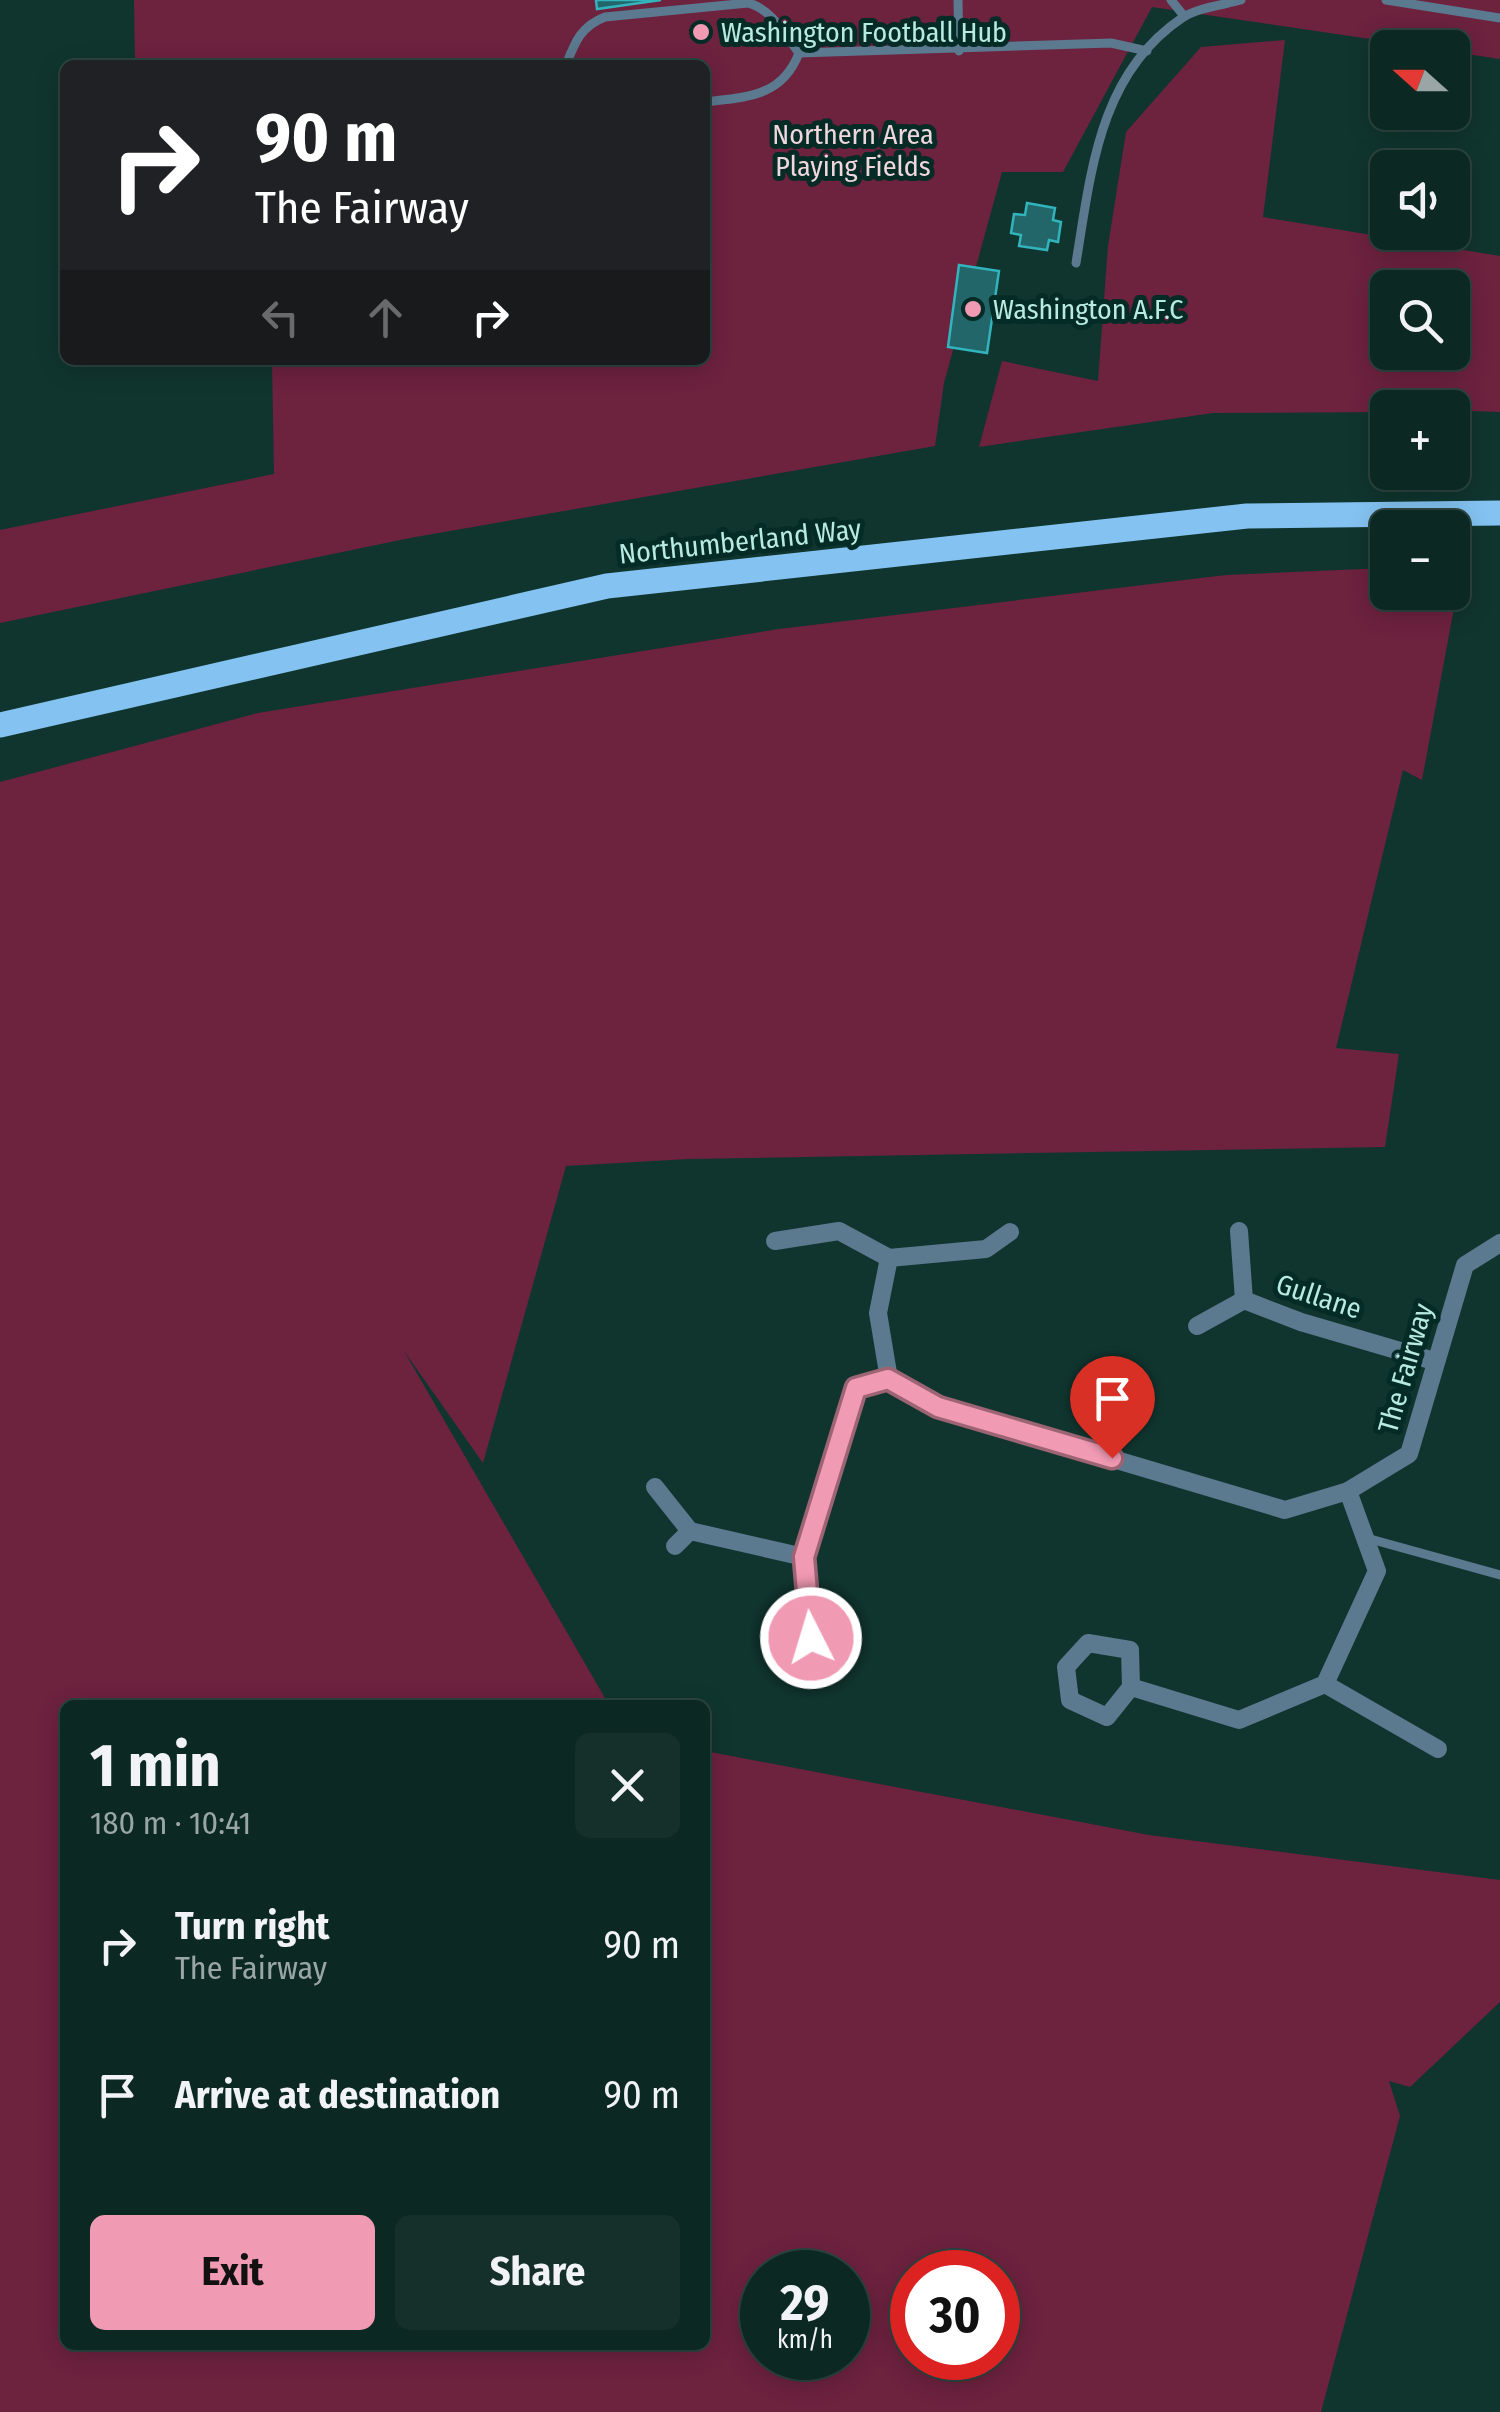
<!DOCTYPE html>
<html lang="en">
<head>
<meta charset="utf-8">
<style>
  body { margin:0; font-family:"Fira Sans Condensed",sans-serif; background:#15302b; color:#f1f3f6; height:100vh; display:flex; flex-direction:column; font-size:38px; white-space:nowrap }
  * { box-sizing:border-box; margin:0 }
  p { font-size:32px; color:#9aa6a6 }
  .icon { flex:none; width:55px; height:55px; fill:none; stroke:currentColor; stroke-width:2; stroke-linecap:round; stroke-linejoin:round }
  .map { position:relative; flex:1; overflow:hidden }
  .sheet { position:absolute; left:60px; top:1700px; width:650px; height:650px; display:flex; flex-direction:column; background:#0c2823; border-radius:15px; box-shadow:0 5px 25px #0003,0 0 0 2px #2c4441 }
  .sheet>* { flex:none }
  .top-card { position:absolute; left:60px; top:60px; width:650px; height:305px; border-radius:15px; box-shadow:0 5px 25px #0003,0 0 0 2px #2c4441; background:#202124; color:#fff; overflow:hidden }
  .needle { width:65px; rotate:291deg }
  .fabs { position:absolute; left:1370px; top:30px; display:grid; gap:20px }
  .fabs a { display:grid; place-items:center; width:100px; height:100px; border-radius:15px; background:#0c2823; box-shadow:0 5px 25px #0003,0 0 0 2px #2c4441; font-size:50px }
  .speed { position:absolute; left:740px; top:2250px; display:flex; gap:20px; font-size:50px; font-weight:700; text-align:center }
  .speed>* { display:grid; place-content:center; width:130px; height:130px; border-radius:50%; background:#0c2823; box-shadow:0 5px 25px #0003,0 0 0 2px #2c4441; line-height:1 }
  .speed small { font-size:25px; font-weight:400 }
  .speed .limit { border:15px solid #d22; background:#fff; color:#111 }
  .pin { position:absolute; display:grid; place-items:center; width:85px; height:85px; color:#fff; margin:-102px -42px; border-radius:50% 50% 50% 0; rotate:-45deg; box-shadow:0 0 10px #0007 }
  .pin .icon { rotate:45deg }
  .me { position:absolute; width:110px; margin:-55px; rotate:355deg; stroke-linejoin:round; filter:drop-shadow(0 0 8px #0008) }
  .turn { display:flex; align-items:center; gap:35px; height:210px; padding:0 30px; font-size:45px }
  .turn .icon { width:130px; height:130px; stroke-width:2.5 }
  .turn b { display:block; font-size:70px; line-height:85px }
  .lanes { display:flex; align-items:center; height:95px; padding:0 30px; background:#0003; justify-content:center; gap:50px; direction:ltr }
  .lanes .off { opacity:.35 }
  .round { display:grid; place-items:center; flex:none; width:105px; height:105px; border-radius:15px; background:#15302b }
  .overview { display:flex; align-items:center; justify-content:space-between; height:170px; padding:0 30px }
  h1 { font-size:60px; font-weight:700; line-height:75px }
  .primary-button { display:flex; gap:20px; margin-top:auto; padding:20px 30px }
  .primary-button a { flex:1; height:115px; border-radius:15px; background:#f19ab3; color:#111; font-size:40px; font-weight:700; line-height:115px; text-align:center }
  .primary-button a+a { background:#15302b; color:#f1f3f6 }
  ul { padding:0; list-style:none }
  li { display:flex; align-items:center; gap:30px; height:150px; padding:0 30px }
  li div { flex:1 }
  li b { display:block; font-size:38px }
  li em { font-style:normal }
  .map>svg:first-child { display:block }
  .green { fill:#6d223e; fill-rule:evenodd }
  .building { fill:#22666a; stroke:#31b4bc; stroke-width:2.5 }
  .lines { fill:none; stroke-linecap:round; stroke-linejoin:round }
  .service { stroke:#5b798f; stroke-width:9 }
  .minor { stroke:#5b798f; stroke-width:18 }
  .primary { stroke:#84c3f1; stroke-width:25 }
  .route-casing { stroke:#9d6474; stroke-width:25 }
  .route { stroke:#f19ab3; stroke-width:18 }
  .poi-dot { fill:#f19ab3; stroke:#042b25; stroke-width:4 }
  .labels { text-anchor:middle; stroke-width:10; stroke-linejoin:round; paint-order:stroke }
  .poi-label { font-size:28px; fill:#b8ebe0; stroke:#042b25; text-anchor:start }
  .park-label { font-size:28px; fill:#efd7dd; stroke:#042b25 }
  .street-label { font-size:28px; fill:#b8ebe0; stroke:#042b25 }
</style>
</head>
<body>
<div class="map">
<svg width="1500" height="2412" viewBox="0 0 1500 2412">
  <rect width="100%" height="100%" fill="#10352f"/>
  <g class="green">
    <path d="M 134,0 L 1500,0 L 1500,59 L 1453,52 L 1452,48 L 1425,47 L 1152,7 L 1063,172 L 1002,172 L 944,383 L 935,446 L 410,538 L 0,623 L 0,530 L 274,474 L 272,360 L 705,360 L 705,65 L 135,65 Z"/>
    <path d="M 1285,40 L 1263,217 L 1500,256 L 1500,412 L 1388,408 L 1387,412 L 1213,413 L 979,447 L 1002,361 L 1098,381 L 1108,246 L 1126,132 L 1201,47 ZM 1388,288 L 1452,288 L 1452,352 L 1388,352 Z"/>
    <path d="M 1453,565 L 1462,565 L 1422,780 L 1403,770 L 1336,1048 L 1399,1054 L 1385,1147 L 688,1159 L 566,1166 L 483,1463 L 404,1351 L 609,1705 L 65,1705 L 65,2345 L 705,2345 L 705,1751 L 1149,1835 L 1500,1880 L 1500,2002 L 1410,2087 L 1389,2081 L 1400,2116 L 1321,2412 L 0,2412 L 0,782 L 258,713 L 779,629 L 1226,575 L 1387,568 L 1388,592 L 1452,592 ZM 762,2272 L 848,2272 L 848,2358 L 762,2358 ZM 912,2272 L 998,2272 L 998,2358 L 912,2358 Z"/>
  </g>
  <g class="building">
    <path d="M 596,0 L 661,0 L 597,9 Z"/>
    <path d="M 1027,203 L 1055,208 L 1053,220 L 1061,222 L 1058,242 L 1049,240 L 1047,250 L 1019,246 L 1021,235 L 1011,233 L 1014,214 L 1025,215 Z"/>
    <path d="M 959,265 L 999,271 L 987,353 L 948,347 Z"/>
  </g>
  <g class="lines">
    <g class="service">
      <path d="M 958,0 L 959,51"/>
      <path d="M 1171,0 L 1184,16"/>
      <path d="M 1386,0 L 1500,18"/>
      <path d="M 799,53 L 1111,43 L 1147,51"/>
      <path d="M 566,65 C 575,42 581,26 605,17 L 748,3 C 771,8 785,35 799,53"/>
      <path d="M 705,102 C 747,97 782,97 799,53"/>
      <path d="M 1076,263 C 1091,172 1099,74 1182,18 C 1197,8 1223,5 1241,0"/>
      <path d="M 1363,1537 L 1500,1575"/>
    </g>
    <g class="minor">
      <path d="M 1239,1231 L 1244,1300 L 1301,1322 L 1434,1361"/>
      <path d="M 775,1241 L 839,1231 L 889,1258"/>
      <path d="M 1197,1326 L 1244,1300"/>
      <path d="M 889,1379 L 938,1407 L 1285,1510 L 1348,1491 L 1409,1454 L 1465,1265 L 1500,1243"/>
      <path d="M 889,1379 L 878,1313 L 889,1258 L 986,1249 L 1010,1232"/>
      <path d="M 655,1487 L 690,1531 L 804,1557"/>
      <path d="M 675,1546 L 690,1531"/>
      <path d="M 811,1638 L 804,1557 L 856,1388 L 889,1379"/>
      <path d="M 1325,1684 L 1438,1749"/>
      <path d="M 1131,1687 L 1107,1717 L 1070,1700 L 1066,1667 L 1088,1643 L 1130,1650 L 1131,1687 L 1239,1720 L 1325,1684 L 1377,1571 L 1348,1491"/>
    </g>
    <path class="primary" d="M 0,725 L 607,586 L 1247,516 L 1500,513"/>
  </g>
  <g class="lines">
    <g class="route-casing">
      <path id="route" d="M 811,1638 L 804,1557 L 856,1388 L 888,1379 L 938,1407 L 1112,1458"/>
    </g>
    <use href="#route" class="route"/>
  </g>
  <g class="poi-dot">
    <circle cx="701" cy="32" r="10"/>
    <circle cx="973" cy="309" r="10"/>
  </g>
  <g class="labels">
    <g class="poi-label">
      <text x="721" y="42">Washington Football Hub</text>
      <text x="993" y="319">Washington A.F.C</text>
    </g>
    <g class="park-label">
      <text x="853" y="144">Northern Area<tspan x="853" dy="32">Playing Fields</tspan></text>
    </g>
    <g class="street-label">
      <text transform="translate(740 541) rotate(-6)" y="10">Northumberland Way</text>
      <text transform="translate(1319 1296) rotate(18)" y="10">Gullane</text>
      <text transform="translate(1405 1368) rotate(-74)" y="10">The Fairway</text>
    </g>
  </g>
</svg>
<div class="fabs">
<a><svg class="needle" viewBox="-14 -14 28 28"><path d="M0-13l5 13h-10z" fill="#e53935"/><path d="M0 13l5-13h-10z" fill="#9aa6a6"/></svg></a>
<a><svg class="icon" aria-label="sound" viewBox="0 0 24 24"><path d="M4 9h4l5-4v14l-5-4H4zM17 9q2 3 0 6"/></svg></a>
<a><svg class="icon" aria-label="search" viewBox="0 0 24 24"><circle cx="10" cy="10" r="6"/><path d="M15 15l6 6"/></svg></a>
<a>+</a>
<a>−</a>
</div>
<div class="speed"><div>29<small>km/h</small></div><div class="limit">30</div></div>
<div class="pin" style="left:1112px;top:1458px;background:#d93025"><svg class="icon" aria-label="arrive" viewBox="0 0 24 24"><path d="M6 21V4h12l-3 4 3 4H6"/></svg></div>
<svg class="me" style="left:811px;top:1638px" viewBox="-20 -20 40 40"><circle r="17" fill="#f19ab3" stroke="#fff" stroke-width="3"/><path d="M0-11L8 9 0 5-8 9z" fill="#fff"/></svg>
<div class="top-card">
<div class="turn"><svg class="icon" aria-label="right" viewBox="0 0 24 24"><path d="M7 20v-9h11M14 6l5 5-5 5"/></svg><div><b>90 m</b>The Fairway</div></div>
<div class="lanes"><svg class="icon off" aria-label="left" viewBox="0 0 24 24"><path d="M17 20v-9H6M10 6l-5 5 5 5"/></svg><svg class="icon off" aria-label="ahead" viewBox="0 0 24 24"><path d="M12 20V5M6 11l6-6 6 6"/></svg><svg class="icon" aria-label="right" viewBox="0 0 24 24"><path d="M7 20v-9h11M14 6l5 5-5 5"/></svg></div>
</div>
<section class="sheet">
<div class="overview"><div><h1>1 min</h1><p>180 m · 10:41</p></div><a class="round"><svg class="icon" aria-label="close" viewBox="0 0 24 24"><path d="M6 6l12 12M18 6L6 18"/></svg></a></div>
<ul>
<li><svg class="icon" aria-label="right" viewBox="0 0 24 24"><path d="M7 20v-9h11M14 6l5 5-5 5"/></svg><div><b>Turn right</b><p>The Fairway</p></div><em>90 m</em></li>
<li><svg class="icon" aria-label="arrive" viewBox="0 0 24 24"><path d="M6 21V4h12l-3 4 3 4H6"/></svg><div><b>Arrive at destination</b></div><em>90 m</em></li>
</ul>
<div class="primary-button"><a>Exit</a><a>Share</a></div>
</section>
</div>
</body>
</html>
